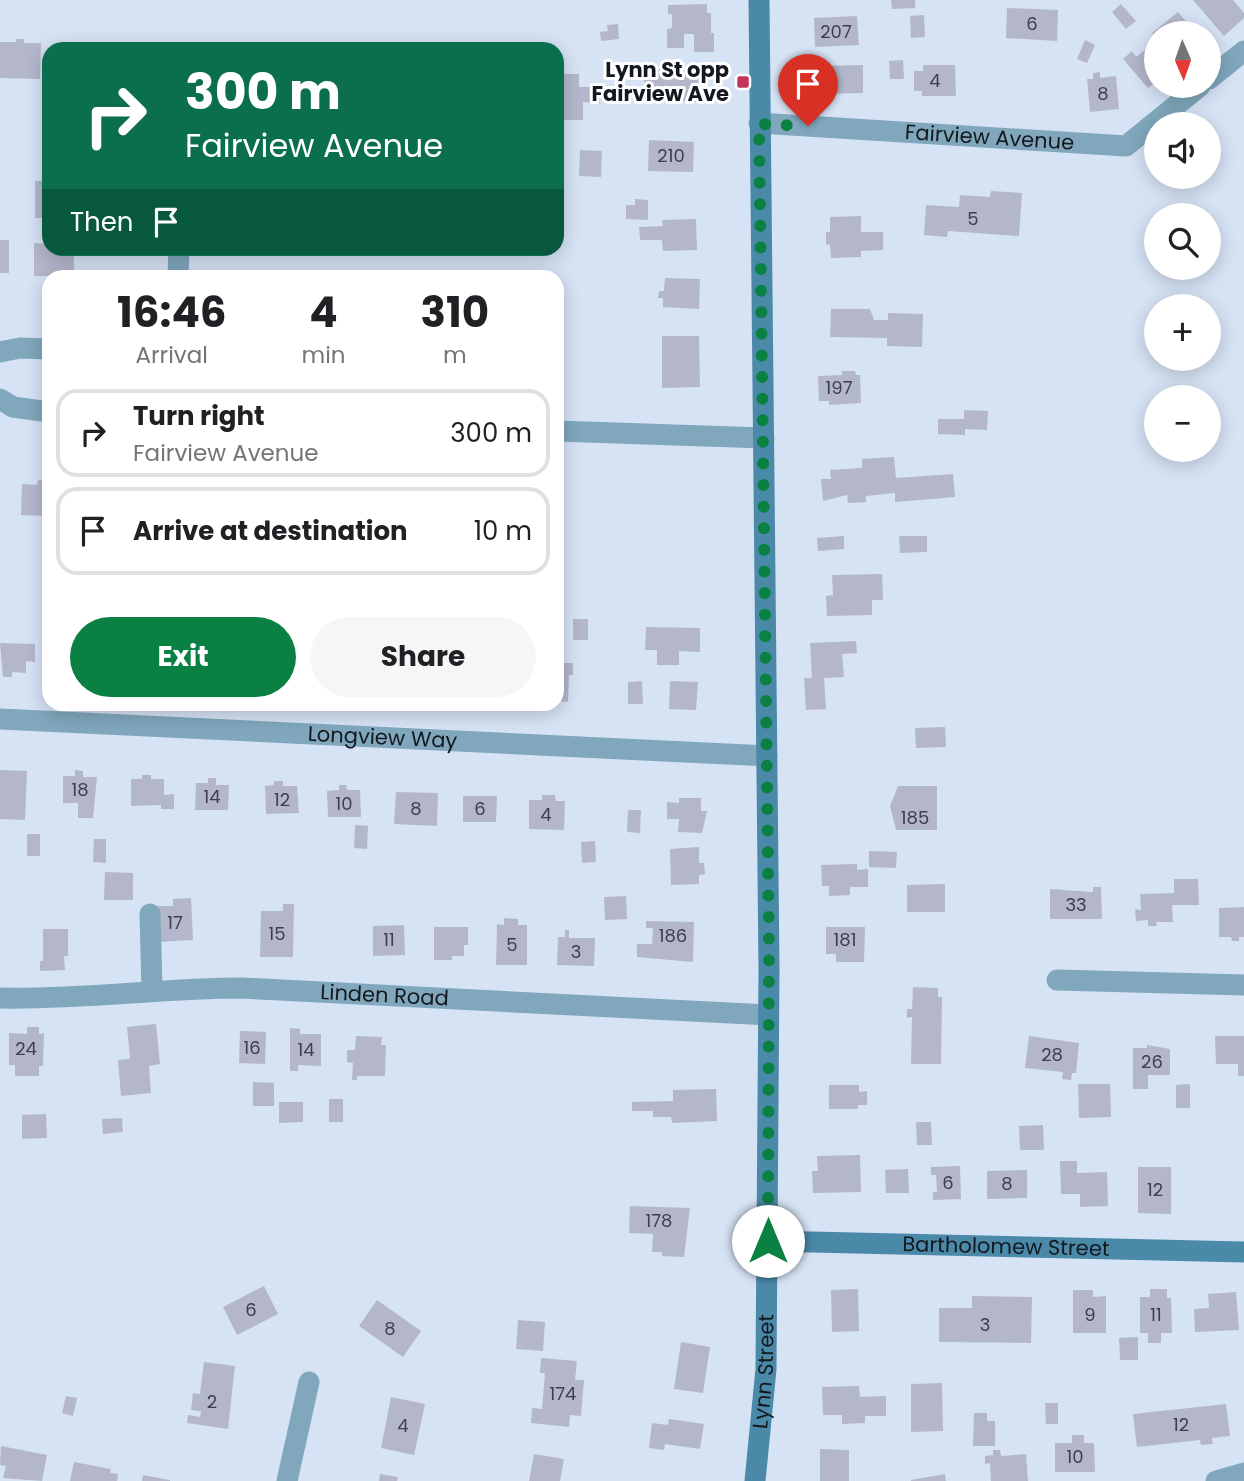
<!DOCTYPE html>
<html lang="en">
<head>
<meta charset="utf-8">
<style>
  body { margin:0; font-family:Poppins,sans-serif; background:#f6f6f6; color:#202124; height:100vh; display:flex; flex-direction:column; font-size:26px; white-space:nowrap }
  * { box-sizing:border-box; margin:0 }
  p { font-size:23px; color:#757577 }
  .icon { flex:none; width:38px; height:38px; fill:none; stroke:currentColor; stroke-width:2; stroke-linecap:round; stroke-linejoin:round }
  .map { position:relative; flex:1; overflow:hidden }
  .side { position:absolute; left:42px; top:270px; width:522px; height:441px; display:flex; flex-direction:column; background:#fff; border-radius:21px; box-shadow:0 4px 18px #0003 }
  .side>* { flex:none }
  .banner { position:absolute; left:42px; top:42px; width:522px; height:214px; border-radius:21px; box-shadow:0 4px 18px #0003; background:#0b6e4f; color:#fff; overflow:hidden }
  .needle { width:46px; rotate:178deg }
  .buttons { position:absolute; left:1144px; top:21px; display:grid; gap:14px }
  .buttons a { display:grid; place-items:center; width:77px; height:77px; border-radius:50%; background:#fff; box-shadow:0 4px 18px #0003; font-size:35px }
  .pin { position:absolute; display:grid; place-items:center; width:60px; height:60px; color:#fff; margin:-72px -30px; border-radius:50% 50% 50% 0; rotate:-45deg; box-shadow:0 0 7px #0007 }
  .pin .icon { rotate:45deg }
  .me { position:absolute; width:77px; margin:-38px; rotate:0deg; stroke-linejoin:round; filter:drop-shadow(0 0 5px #0008) }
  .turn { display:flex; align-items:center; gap:24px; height:147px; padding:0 28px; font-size:32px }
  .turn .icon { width:91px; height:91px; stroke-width:2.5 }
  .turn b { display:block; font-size:49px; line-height:60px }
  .then { display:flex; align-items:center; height:66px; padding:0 28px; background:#0003; gap:14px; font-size:26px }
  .eta { display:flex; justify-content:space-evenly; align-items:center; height:119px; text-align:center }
  .eta b { font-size:42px; font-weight:700; line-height:49px }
  .primary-button { display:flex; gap:14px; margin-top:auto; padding:14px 28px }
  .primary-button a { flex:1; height:80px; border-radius:42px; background:#0b8043; color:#fff; font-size:28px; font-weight:700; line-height:80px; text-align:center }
  .primary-button a+a { background:#f6f6f6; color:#202124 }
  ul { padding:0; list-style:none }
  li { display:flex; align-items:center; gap:21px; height:88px; margin:0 14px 10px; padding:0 14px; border:4px solid #e0e0e0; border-radius:21px }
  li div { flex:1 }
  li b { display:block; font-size:26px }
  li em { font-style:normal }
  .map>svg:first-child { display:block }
  .building { fill:#b4b7cb }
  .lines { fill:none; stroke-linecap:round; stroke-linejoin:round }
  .street { stroke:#80a7bc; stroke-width:21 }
  .secondary { stroke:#4b89a9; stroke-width:21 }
  .route { stroke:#0b8043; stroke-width:12; stroke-dasharray:0 21.6 }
  .poi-dot { fill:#c3345a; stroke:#fff; stroke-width:2.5 }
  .labels { text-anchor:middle; stroke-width:6; stroke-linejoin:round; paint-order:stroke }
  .number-label { font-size:18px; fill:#3c404a }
  .poi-label { font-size:21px; font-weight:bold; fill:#14191f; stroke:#fff; text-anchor:end }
  .street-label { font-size:21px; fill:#14191f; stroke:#fff }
</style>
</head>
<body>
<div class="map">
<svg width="1244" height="1481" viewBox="0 0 1244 1481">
  <rect width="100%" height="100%" fill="#d6e3f5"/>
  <g class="building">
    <path d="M 891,0 L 915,0 L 915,8 L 892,9 Z"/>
    <path d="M 1193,0 L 1233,0 L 1244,13 L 1244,18 L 1224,36 Z"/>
    <path d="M 707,4 L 707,13 L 711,13 L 711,33 L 714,33 L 714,52 L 694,52 L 694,34 L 684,34 L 684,48 L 667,48 L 667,29 L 672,28 L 672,14 L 668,14 L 668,5 Z"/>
    <path d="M 1121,4 L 1136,21 L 1126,29 L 1112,12 Z"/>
    <path d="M 1007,8 L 1058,10 L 1057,41 L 1006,38 Z"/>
    <path d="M 1178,12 L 1196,33 L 1157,33 L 1157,38 L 1152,33 Z"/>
    <path d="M 924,15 L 925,37 L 911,38 L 910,16 Z"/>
    <path d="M 857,16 L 859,45 L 815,47 L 814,18 Z"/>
    <path d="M 618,24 L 619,39 L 601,41 L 600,32 L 608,31 L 607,25 Z"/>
    <path d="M 16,39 L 24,39 L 24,43 L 41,43 L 40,79 L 0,78 L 0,42 L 16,42 Z"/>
    <path d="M 1085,40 L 1095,45 L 1087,63 L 1077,59 Z"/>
    <path d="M 1150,46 L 1157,54 L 1157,81 L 1148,88 L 1123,59 L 1132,51 L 1136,57 Z"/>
    <path d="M 903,60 L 904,79 L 890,79 L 889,61 Z"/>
    <path d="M 863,65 L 863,93 L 816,94 L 816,66 Z"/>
    <path d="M 923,65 L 955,65 L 956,96 L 922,96 L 922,91 L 914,91 L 914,71 L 923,71 Z"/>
    <path d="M 645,68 L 700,71 L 698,102 L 643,99 Z"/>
    <path d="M 1100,72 L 1100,78 L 1116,76 L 1119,109 L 1090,112 L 1087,79 L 1093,79 L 1093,73 Z"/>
    <path d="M 564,74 L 579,74 L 579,87 L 601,87 L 600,103 L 583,102 L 583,120 L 556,120 L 556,85 L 564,85 Z"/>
    <path d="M 649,140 L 694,142 L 693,172 L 648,171 Z"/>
    <path d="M 580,150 L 602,151 L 601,177 L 579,176 Z"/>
    <rect x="35" y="181" width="14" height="37"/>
    <path d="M 991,191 L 1022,193 L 1019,236 L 948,231 L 947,237 L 924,235 L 926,205 L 959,207 L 960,195 L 990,197 Z"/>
    <path d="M 635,199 L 648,200 L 648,220 L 626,219 L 626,205 L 635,205 Z"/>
    <path d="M 861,216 L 861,232 L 883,232 L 883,250 L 861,251 L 861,257 L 831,258 L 830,244 L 826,245 L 826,232 L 830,232 L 830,217 Z"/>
    <path d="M 696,219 L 697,250 L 663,251 L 662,240 L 640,240 L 639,227 L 663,226 L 662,220 Z"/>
    <rect x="0" y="240" width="9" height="33"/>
    <path d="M 34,243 L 49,244 L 49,248 L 74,248 L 74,276 L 34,276 Z"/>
    <path d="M 665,278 L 700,279 L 699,309 L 663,307 L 663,298 L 658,298 L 659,291 L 664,291 Z"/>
    <path d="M 831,309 L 870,309 L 874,320 L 888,320 L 888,313 L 923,314 L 922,347 L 887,346 L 887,338 L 830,337 Z"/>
    <path d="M 662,336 L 699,336 L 700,387 L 662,388 Z"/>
    <path d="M 842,371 L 855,371 L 856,375 L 860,375 L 861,403 L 829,405 L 829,401 L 819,401 L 818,376 L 842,375 Z"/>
    <path d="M 964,410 L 988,411 L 987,430 L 965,429 L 965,435 L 938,434 L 938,419 L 964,419 Z"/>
    <path d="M 894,457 L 896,478 L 953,474 L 955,497 L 895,502 L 895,493 L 866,496 L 866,502 L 848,503 L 847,495 L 823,501 L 821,479 L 831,479 L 830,470 L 862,468 L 862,459 Z"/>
    <path d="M 38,480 L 46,480 L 46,485 L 49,485 L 49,516 L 21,515 L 22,484 L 37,485 Z"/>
    <path d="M 844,536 L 844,549 L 818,551 L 817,538 Z"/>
    <path d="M 899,536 L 927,536 L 927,552 L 900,553 Z"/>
    <path d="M 882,574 L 883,600 L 872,600 L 872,615 L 827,616 L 826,596 L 833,595 L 832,575 Z"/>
    <rect x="573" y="619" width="15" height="21"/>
    <path d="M 646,627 L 700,628 L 700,652 L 679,651 L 679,665 L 657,665 L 657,650 L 645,650 Z"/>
    <path d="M 856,641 L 857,653 L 842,654 L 844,677 L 824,678 L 826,709 L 806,710 L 804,678 L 812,678 L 810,643 Z"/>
    <path d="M 0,643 L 35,644 L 35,662 L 26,661 L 26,673 L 12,672 L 12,677 L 3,677 Z"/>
    <path d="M 556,663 L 573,663 L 573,675 L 569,675 L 568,702 L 556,701 Z"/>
    <path d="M 642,681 L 643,704 L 628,704 L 628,682 Z"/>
    <path d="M 670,681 L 698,682 L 696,710 L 669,709 Z"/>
    <path d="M 945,727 L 946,747 L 916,748 L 915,728 Z"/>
    <path d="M 0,770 L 27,771 L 25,820 L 0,819 Z"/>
    <path d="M 75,770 L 83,771 L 83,777 L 97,777 L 93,818 L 78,818 L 78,803 L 63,803 L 63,776 L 75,776 Z"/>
    <path d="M 142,775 L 151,775 L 151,779 L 164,779 L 164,795 L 174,794 L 174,809 L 161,809 L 161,805 L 131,806 L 131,779 L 142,779 Z"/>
    <path d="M 208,778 L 216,778 L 216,785 L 229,785 L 228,810 L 195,810 L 196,783 L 208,783 Z"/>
    <path d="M 274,781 L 283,781 L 283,786 L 297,786 L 299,813 L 266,814 L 265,786 L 274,785 Z"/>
    <path d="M 339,785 L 346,785 L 347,790 L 360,790 L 361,817 L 328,817 L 327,791 L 339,790 Z"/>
    <path d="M 898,786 L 937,786 L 937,830 L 896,830 L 890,806 Z"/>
    <path d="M 396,792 L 438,793 L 437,826 L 394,824 Z"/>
    <path d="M 542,795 L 555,795 L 556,801 L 565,801 L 564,830 L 529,829 L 529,800 L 542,800 Z"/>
    <path d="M 463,796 L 497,796 L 496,822 L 463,822 Z"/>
    <path d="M 679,798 L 701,798 L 701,811 L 707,811 L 702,833 L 678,832 L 679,819 L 667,819 L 667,802 L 679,803 Z"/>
    <path d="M 628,810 L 641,810 L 640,833 L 627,832 Z"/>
    <path d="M 355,825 L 368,826 L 367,849 L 354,848 Z"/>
    <rect x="27" y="834" width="13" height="22"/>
    <path d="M 94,839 L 106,839 L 106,863 L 93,862 Z"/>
    <path d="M 595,841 L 596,862 L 582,863 L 581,842 Z"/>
    <path d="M 699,847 L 699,863 L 704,863 L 705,874 L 699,875 L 699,884 L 671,885 L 670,849 Z"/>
    <path d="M 869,851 L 897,852 L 896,868 L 869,867 Z"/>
    <path d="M 857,864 L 857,870 L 868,869 L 868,887 L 850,887 L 850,895 L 829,896 L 829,886 L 822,886 L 821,865 Z"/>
    <path d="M 105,872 L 133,873 L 133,900 L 104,900 Z"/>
    <path d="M 1174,879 L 1198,879 L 1199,905 L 1172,905 L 1173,922 L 1156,922 L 1157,926 L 1148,926 L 1148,920 L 1136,921 L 1135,909 L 1141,910 L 1140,894 L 1174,893 Z"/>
    <path d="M 945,884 L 945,912 L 907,912 L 907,885 Z"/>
    <path d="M 1093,887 L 1101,887 L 1102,919 L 1050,919 L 1050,889 L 1093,892 Z"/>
    <path d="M 626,896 L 627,919 L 605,920 L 604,897 Z"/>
    <path d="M 191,898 L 193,940 L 158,942 L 156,906 L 173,906 L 173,899 Z"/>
    <path d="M 283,904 L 294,904 L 293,957 L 260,957 L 261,911 L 283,911 Z"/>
    <path d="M 1244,907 L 1244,937 L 1239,937 L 1239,941 L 1232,941 L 1231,937 L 1219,937 L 1219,908 Z"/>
    <path d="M 504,918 L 518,919 L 518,925 L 527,925 L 527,965 L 496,965 L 497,924 L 504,925 Z"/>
    <path d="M 646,921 L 694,922 L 693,962 L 637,957 L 637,944 L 652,944 L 653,928 L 646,928 Z"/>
    <path d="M 404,925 L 405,955 L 373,956 L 373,926 Z"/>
    <path d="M 434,927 L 468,927 L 468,945 L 464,945 L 464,956 L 452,956 L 452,960 L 434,960 Z"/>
    <path d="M 826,927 L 865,927 L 864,962 L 836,962 L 836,954 L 826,954 Z"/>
    <path d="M 43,929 L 68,929 L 68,956 L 64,956 L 65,970 L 40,971 L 40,961 L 43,961 Z"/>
    <path d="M 565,930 L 569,930 L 569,938 L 595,938 L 594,966 L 557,965 L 558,937 L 565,937 Z"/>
    <path d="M 913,987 L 938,988 L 938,997 L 942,997 L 941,1064 L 911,1064 L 912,1017 L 907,1018 L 907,1009 L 912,1009 Z"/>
    <path d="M 156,1024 L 160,1064 L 149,1066 L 151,1093 L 121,1096 L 118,1060 L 130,1059 L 127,1027 Z"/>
    <path d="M 27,1027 L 39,1027 L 39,1034 L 44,1033 L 43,1066 L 39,1066 L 39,1076 L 15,1076 L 15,1065 L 9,1065 L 9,1033 L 27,1034 Z"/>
    <path d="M 290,1028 L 300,1029 L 300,1034 L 321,1034 L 321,1066 L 298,1065 L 298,1071 L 290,1071 Z"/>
    <path d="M 240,1031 L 266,1032 L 265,1064 L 239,1063 Z"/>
    <path d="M 356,1036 L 382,1037 L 381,1045 L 386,1045 L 385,1076 L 357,1076 L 357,1080 L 352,1080 L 353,1063 L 347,1062 L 347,1050 L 355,1050 Z"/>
    <path d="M 1029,1036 L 1079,1043 L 1076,1073 L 1072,1073 L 1071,1080 L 1062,1079 L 1063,1072 L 1025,1068 Z"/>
    <path d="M 1215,1036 L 1244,1036 L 1244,1076 L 1238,1076 L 1238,1064 L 1216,1064 Z"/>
    <path d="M 1147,1045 L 1170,1049 L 1170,1075 L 1148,1075 L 1148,1089 L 1133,1089 L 1133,1048 L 1147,1048 Z"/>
    <path d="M 253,1082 L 274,1083 L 274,1106 L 253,1106 Z"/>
    <path d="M 1078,1084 L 1110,1084 L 1111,1117 L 1079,1118 Z"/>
    <path d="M 1190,1084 L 1190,1108 L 1176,1108 L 1176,1085 Z"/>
    <path d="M 829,1085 L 859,1085 L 859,1092 L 867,1091 L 867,1105 L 858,1105 L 858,1109 L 829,1109 Z"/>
    <path d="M 716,1089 L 717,1121 L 672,1123 L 671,1117 L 653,1117 L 653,1111 L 632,1111 L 632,1102 L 673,1101 L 673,1090 Z"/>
    <rect x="329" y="1099" width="14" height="23"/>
    <path d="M 279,1102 L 303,1102 L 303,1122 L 279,1123 Z"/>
    <path d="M 46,1114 L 47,1138 L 22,1139 L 22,1115 Z"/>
    <path d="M 122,1118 L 123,1132 L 103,1134 L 102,1119 Z"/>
    <path d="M 916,1122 L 931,1122 L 932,1145 L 917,1145 Z"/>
    <path d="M 1043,1125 L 1044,1150 L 1020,1150 L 1019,1126 Z"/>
    <path d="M 860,1155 L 861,1192 L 813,1193 L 812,1171 L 818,1171 L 817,1156 Z"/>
    <path d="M 1060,1161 L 1077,1161 L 1077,1173 L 1107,1172 L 1108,1206 L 1080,1207 L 1080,1194 L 1061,1194 Z"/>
    <path d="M 960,1166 L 961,1199 L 933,1200 L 933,1192 L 937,1192 L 936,1175 L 931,1175 L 931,1167 Z"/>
    <path d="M 1138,1167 L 1171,1167 L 1171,1214 L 1138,1213 Z"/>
    <path d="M 908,1169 L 909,1193 L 886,1193 L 885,1170 Z"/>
    <path d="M 1027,1170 L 1027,1198 L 987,1199 L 987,1171 Z"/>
    <path d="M 630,1206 L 690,1208 L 684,1257 L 662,1256 L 662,1252 L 652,1252 L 653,1234 L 629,1233 Z"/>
    <path d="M 264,1286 L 278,1314 L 237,1335 L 223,1307 Z"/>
    <path d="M 858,1289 L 859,1331 L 832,1332 L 831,1290 Z"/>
    <path d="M 1150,1289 L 1167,1289 L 1167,1298 L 1171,1298 L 1172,1333 L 1161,1333 L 1161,1343 L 1148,1343 L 1148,1333 L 1140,1333 L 1140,1297 L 1150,1297 Z"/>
    <path d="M 1073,1290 L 1093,1290 L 1093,1297 L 1106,1296 L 1106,1333 L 1073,1333 Z"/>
    <path d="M 1236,1292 L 1239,1330 L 1195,1332 L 1194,1309 L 1209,1308 L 1208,1294 Z"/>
    <path d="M 972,1296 L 1032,1297 L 1031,1343 L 939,1342 L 939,1308 L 972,1308 Z"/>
    <path d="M 377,1300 L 421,1331 L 403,1357 L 359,1326 Z"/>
    <path d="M 518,1320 L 545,1322 L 543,1351 L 516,1349 Z"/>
    <path d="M 1138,1337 L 1138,1360 L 1120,1360 L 1119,1338 Z"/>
    <path d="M 681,1342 L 710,1347 L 703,1393 L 674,1389 Z"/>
    <path d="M 541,1358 L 577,1361 L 575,1380 L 584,1380 L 581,1416 L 570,1415 L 569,1427 L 531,1423 L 532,1408 L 542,1409 L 545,1373 L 540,1373 Z"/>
    <path d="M 204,1362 L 235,1366 L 228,1429 L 187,1423 L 188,1415 L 200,1417 L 201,1411 L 191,1410 L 193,1393 L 200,1394 Z"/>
    <path d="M 942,1383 L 943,1431 L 911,1432 L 911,1384 Z"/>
    <path d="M 859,1386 L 860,1397 L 886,1396 L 886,1416 L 865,1416 L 865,1423 L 842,1424 L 842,1415 L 823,1415 L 822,1387 Z"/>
    <path d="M 66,1396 L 77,1398 L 73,1416 L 62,1413 Z"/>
    <path d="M 391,1397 L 425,1404 L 414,1455 L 381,1448 Z"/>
    <path d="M 1045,1403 L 1058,1403 L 1058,1424 L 1046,1424 Z"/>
    <path d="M 1226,1404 L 1230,1436 L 1212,1438 L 1213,1444 L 1201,1445 L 1200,1440 L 1137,1447 L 1133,1414 Z"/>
    <path d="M 974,1413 L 987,1413 L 987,1421 L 995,1421 L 995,1446 L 973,1446 Z"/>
    <path d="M 669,1419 L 704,1424 L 700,1449 L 665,1444 L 664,1450 L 649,1448 L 652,1423 L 668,1425 Z"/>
    <path d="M 1072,1435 L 1084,1435 L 1084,1443 L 1094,1443 L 1095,1472 L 1055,1472 L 1055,1443 L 1072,1443 Z"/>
    <path d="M 1,1446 L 47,1455 L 42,1481 L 3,1478 L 6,1466 L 0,1465 Z"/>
    <path d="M 820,1449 L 849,1450 L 849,1481 L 820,1481 Z"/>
    <path d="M 993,1450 L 1000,1450 L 1001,1456 L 1026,1454 L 1028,1481 L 991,1481 L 990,1463 L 985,1464 L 985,1456 L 993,1455 Z"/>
    <path d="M 534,1454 L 564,1459 L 560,1481 L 529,1481 Z"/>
    <path d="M 74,1462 L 111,1469 L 110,1473 L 118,1474 L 117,1481 L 70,1481 Z"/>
    <path d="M 380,1474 L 398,1477 L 397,1481 L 379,1481 Z"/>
    <path d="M 945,1474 L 946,1481 L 911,1481 L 911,1480 Z"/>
    <path d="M 143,1475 L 170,1480 L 170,1481 L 142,1481 Z"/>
  </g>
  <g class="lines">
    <g class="street">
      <path d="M 1209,79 L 1244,51"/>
      <path id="s1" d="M 759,123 L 1126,146 L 1200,86"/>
      <path d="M 178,276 L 179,248"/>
      <path d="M 0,352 L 20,348 L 49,349"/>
      <path d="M 0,399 L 13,407 L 49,412"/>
      <path d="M 556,431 L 764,438"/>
      <path id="s2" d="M 0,719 L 767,756"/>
      <path d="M 150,914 L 152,990"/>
      <path d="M 1057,980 L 1244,985"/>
      <path id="s3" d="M 0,998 C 81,1000 161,988 242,988 L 768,1015"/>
      <path d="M 287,1481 L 309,1382"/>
      <path d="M 1216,1481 L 1244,1473"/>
    </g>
    <g class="secondary">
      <path id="s4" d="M 768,1241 L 1244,1252"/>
      <path id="s5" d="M 755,1481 L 766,1369 L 769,969 L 759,0"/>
    </g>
  </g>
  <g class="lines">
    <path class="route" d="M 768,1241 L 769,944 L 759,124 L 808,126"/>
  </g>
  <rect class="poi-dot" x="736" y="75" width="14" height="14" rx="3.5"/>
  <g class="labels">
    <g class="number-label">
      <text x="1032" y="30">6</text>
      <text x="836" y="38">207</text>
      <text x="935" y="87">4</text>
      <text x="1103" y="100">8</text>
      <text x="671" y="162">210</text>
      <text x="973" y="225">5</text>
      <text x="839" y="394">197</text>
      <text x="80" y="796">18</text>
      <text x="212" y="803">14</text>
      <text x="282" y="806">12</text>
      <text x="344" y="810">10</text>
      <text x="416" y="815">8</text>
      <text x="480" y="815">6</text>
      <text x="546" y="821">4</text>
      <text x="915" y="824">185</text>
      <text x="1076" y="911">33</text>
      <text x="175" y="929">17</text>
      <text x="277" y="940">15</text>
      <text x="673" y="942">186</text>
      <text x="389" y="946">11</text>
      <text x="845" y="946">181</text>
      <text x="512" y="951">5</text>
      <text x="576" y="958">3</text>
      <text x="252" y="1054">16</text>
      <text x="26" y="1055">24</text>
      <text x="306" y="1056">14</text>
      <text x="1052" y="1061">28</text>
      <text x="1152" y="1068">26</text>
      <text x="948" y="1189">6</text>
      <text x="1007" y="1190">8</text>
      <text x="1155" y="1196">12</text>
      <text x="659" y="1227">178</text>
      <text x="251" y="1316">6</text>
      <text x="1090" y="1321">9</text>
      <text x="1156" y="1321">11</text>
      <text x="985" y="1331">3</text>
      <text x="390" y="1335">8</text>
      <text x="563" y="1400">174</text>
      <text x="212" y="1408">2</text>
      <text x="1181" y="1431">12</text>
      <text x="403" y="1432">4</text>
      <text x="1075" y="1463">10</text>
    </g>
    <g class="poi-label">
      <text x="729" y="77">Lynn St opp<tspan x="729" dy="24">Fairview Ave</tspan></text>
    </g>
    <g class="street-label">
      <text dy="7" stroke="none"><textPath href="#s1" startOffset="231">Fairview Avenue</textPath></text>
      <text dy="7" stroke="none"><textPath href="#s2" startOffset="383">Longview Way</textPath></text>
      <text dy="7" stroke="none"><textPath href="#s3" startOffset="385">Linden Road</textPath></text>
      <text dy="7" stroke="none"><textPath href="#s4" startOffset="238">Bartholomew Street</textPath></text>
      <text dy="7" stroke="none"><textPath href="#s5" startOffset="110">Lynn Street</textPath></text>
    </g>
  </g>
</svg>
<div class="buttons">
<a><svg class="needle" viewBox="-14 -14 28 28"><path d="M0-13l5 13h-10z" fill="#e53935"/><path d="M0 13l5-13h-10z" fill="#757577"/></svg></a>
<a><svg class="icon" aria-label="sound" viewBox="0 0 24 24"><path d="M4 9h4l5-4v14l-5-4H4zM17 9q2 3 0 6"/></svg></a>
<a><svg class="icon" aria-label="search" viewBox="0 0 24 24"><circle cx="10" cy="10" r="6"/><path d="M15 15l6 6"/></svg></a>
<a>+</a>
<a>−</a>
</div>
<div class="pin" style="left:808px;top:126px;background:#d93025"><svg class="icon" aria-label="arrive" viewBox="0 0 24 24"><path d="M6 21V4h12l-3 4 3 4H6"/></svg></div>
<svg class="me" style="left:768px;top:1241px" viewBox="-20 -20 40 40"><circle r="19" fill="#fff"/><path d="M0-13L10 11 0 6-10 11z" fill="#0b8043"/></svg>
<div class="banner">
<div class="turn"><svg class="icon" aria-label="right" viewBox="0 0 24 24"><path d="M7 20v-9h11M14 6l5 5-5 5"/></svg><div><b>300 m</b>Fairview Avenue</div></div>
<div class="then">Then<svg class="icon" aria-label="arrive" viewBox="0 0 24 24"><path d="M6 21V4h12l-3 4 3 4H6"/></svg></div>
</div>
<section class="side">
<div class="eta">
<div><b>16:46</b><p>Arrival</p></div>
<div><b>4</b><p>min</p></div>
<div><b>310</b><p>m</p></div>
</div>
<ul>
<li><svg class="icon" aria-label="right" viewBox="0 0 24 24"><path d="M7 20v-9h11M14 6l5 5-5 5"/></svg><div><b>Turn right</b><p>Fairview Avenue</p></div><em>300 m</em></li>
<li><svg class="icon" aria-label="arrive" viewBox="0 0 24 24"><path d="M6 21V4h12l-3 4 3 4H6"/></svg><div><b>Arrive at destination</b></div><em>10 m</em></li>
</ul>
<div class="primary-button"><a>Exit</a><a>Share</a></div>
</section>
</div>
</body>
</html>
